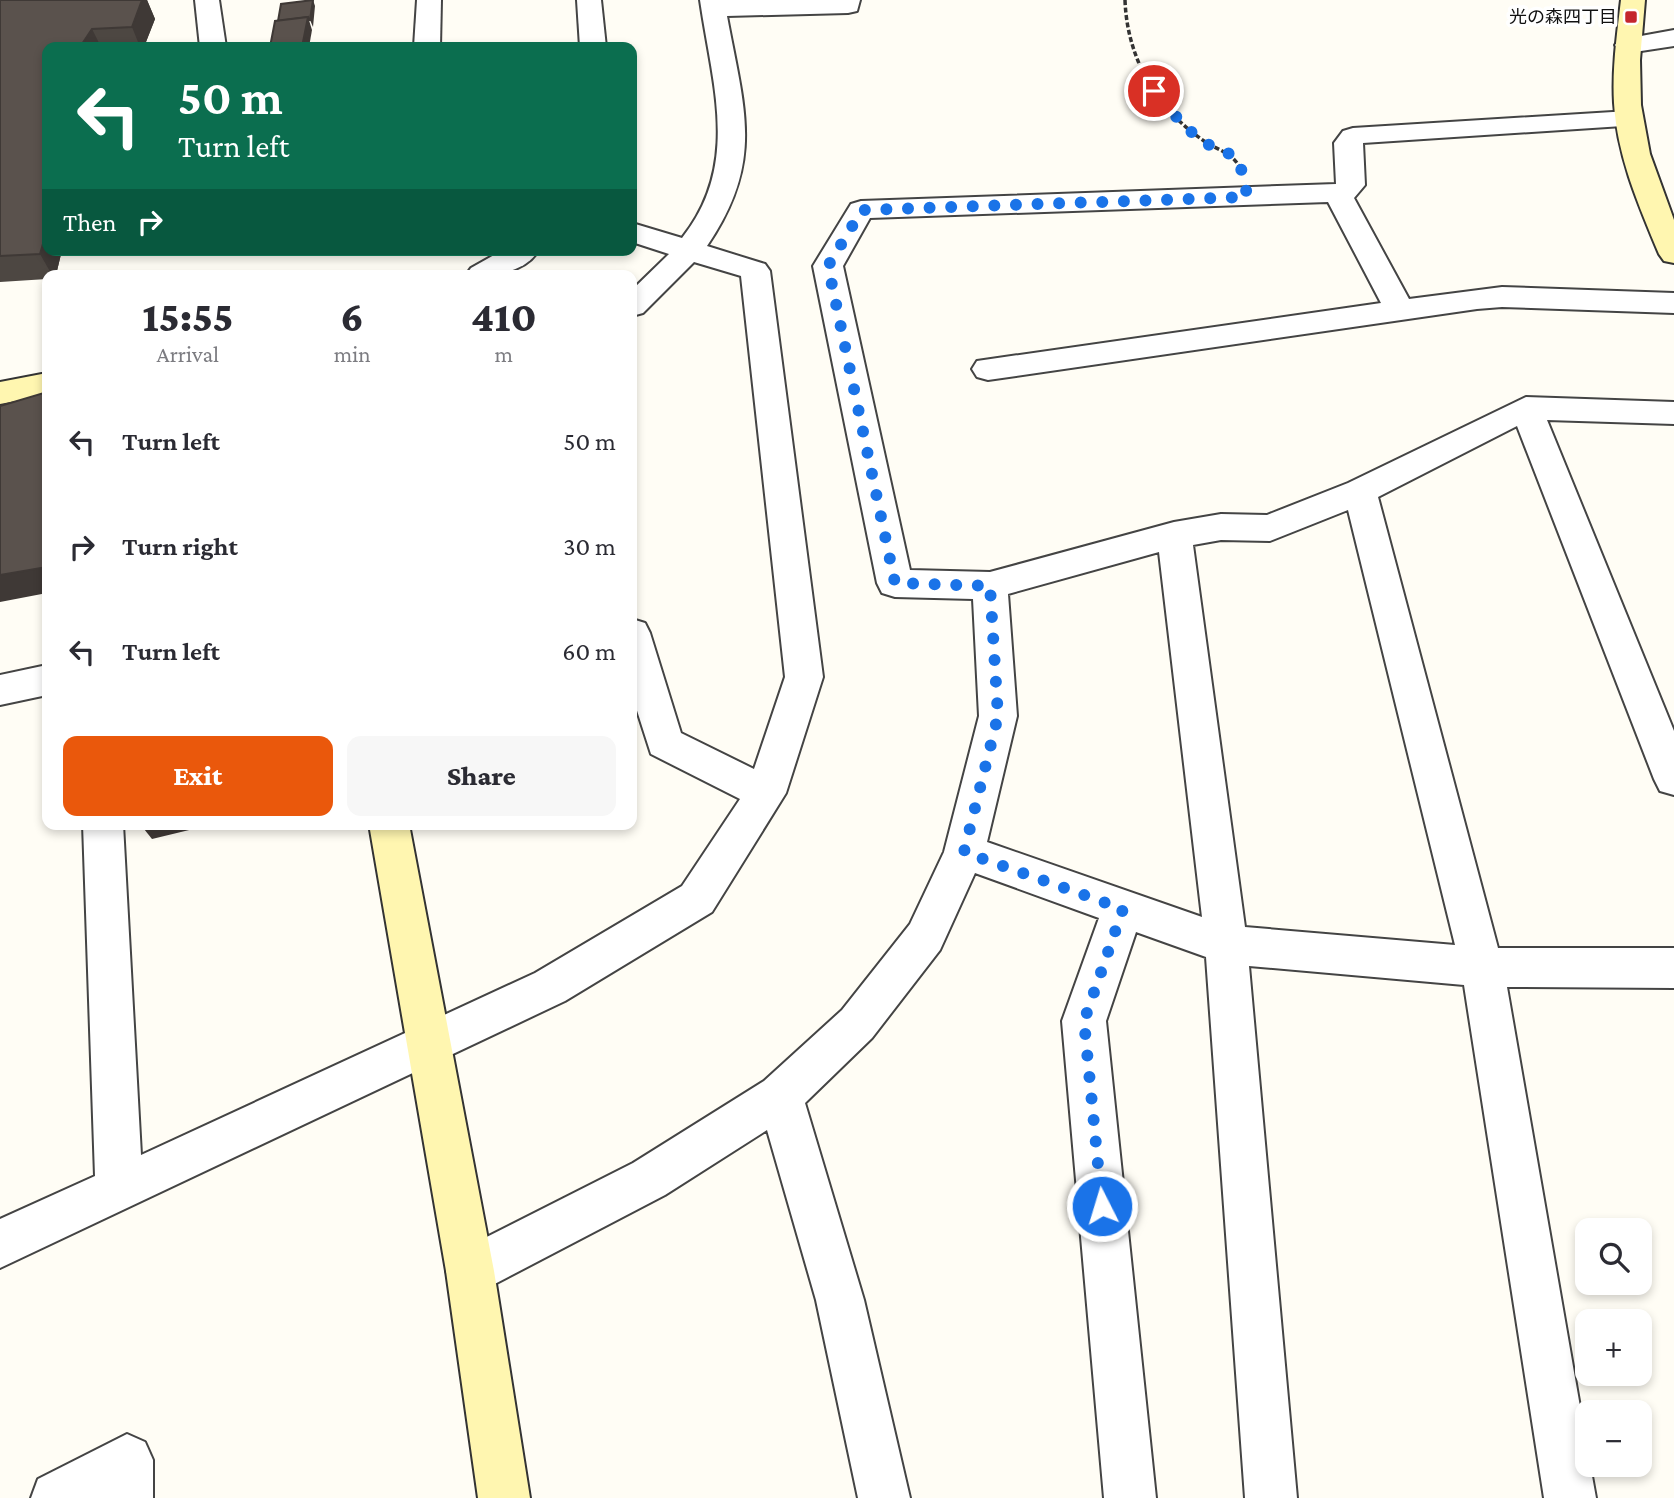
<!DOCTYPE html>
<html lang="en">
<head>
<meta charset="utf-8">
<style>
  body { margin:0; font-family:"Crimson Pro","Noto Sans JP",serif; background:#f7f7f7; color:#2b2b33; height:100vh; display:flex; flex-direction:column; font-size:26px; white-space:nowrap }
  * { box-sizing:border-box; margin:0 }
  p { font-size:23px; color:#7c7c81 }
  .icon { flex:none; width:38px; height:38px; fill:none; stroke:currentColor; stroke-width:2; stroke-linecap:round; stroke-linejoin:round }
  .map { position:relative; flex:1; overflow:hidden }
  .side { position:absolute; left:42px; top:270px; width:595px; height:560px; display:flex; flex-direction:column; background:#fff; border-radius:14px; box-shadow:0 4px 10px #0003 }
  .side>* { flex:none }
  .guide { position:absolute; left:42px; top:42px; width:595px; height:214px; border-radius:14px; box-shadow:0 4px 10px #0003; background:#0b6e4f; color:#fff; overflow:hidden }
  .buttons { position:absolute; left:1575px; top:1218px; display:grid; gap:14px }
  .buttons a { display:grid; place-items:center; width:77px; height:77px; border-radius:14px; background:#fff; box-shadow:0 4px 10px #0003; font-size:35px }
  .pin { position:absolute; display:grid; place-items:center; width:60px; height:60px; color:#fff; margin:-30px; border:4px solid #fff; border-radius:50%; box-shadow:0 2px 7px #0007 }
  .me { position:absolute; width:77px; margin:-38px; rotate:355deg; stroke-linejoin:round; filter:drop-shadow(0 0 5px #0008) }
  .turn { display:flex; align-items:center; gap:24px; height:147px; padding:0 21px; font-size:32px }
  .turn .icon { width:91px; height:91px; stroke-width:2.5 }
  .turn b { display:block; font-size:49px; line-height:60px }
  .then { display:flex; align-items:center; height:66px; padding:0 21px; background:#0003; gap:14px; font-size:26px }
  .eta { display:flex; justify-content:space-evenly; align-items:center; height:119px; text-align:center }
  .eta b { font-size:42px; font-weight:800; line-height:49px }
  .action { display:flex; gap:14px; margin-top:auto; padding:14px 21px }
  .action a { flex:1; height:80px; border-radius:14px; background:#ea580c; color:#fff; font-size:28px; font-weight:800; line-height:80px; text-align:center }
  .action a+a { background:#f7f7f7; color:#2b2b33 }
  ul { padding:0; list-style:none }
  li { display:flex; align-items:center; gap:21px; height:105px; padding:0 21px }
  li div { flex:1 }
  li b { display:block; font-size:26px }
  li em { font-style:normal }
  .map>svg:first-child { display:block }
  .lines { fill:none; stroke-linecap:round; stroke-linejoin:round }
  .street-casing { stroke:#444; stroke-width:4 }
  .secondary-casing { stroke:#333; stroke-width:4 }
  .path { stroke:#333; stroke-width:3.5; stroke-dasharray:5 2.5; stroke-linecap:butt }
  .street { fill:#fff; fill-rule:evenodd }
  .secondary { fill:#fff6b0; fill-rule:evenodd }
  .wall { fill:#4d4742 }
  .shaded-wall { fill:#3f3936 }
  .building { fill:#5a524d; stroke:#3f3936; stroke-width:2 }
  .route { stroke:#1a73e8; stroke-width:12; stroke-dasharray:0 21.6 }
  .poi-dot { fill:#c4262e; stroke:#fff; stroke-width:2.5 }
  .labels { text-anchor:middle; stroke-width:7; stroke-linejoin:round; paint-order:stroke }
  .far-poi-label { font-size:18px; fill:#111; stroke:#fff; text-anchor:end }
</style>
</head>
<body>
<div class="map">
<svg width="1674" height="1498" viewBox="0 0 1674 1498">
  <rect width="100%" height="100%" fill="#fffdf5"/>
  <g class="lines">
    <g class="street-casing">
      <g id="street">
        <path d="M 195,0 L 219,0 L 226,47 L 200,47 Z"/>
        <path d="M 417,0 L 441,0 L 440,47 L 414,47 Z"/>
        <path d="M 577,0 L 601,0 L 606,47 L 580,47 Z"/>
        <path d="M 700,0 L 860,0 L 857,11 L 848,13 L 727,16 C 744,109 765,161 707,246 L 765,264 L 770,271 L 823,677 L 786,793 L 712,912 L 565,1001 L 0,1268 L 0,1219 L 95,1176 L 83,824 L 123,824 L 141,1155 L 535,973 L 682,886 L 740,799 L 651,754 L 632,695 L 632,619 L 645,623 L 650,633 L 681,733 L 754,769 L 785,677 L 741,276 L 694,262 L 643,313 L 632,316 L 632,290 L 669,254 L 632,242 L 632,223 L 682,238 C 741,164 712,84 700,0 Z"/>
        <path d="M 1674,30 L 1674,46 L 1628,53 L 1619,50 L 1615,45 L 1619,40 Z"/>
        <path d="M 1629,111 L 1638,113 L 1642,119 L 1638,125 L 1363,143 L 1365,185 L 1354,198 L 1409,299 L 1502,287 L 1674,293 L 1674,313 L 1502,307 L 1477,309 L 988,380 L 977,377 L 972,369 L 977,361 L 1381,303 L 1328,202 L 870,218 L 843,266 L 910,570 L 990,572 L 1174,522 L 1221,514 L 1267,515 L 1348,483 L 1526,397 L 1674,402 L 1674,424 L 1547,420 L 1674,731 L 1674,795 L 1660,791 L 1654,779 L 1517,426 L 1378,497 L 1498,948 L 1674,948 L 1674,988 L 1507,987 L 1587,1447 L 1587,1465 L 1590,1465 L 1596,1498 L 1544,1498 L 1464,985 L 1249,966 L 1297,1498 L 1245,1498 L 1206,957 L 1136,932 L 1106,1021 L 1156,1498 L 1104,1498 L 1062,1021 L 1099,918 L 975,873 L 940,950 L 872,1038 L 805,1103 L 864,1300 L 910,1498 L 858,1498 L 816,1300 L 767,1130 L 665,1195 L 487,1288 L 470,1295 L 453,1288 L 446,1271 L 453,1254 L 633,1163 L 764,1081 L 842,1010 L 910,924 L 944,852 L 979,716 L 973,599 L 895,597 L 882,593 L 877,583 L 813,266 L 851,204 L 861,201 L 1336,184 L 1334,143 L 1343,131 L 1353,128 ZM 1348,510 L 1455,945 L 1245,927 L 1193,545 L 1221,540 L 1270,541 ZM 1159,552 L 1202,917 L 987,842 L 1017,716 L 1008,594 Z"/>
        <path d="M 503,250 L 539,250 C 523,275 492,275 466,275 L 471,268 Z"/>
        <path d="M 47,665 L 47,695 L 0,705 L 0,675 Z"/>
        <path d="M 127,1434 L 145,1442 L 153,1460 L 153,1498 L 31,1498 L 38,1479 Z"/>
      </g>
    </g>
    <g class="secondary-casing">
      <g id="secondary">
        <path d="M 1621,0 L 1645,0 L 1640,60 L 1641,105 L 1650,154 L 1674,220 L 1674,263 L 1664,261 L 1659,254 C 1639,206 1617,156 1614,103 C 1612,69 1617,34 1621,0 Z"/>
        <path d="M 47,373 L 47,395 L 0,404 L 0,382 Z"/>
        <path d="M 369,824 L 409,824 L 494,1271 L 530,1498 L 478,1498 L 446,1271 Z"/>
      </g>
    </g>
    <path class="path" d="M 1125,0 C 1127,58 1156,108 1204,141 C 1217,150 1231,152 1239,166"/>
    <use href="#street" class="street"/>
    <use href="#secondary" class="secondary"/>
  </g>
  <path class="wall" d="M 0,0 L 147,0 L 155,19 L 144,47 L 47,47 L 47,250 L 62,250 L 56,275 L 47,275 L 47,279 L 0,282 Z"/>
  <g class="shaded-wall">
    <path d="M 142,0 L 147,0 L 155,19 L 144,47 L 140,47 L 132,27 Z"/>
    <path d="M 313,0 L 315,6 L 313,27 L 310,20 Z"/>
    <path d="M 308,17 L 312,30 L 309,47 L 302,47 Z"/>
    <path d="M 92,29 L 101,47 L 80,47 Z"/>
    <path d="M 47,230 L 47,250 L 62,250 L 56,275 L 52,275 L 40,254 Z"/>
    <path d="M 47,567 L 47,593 L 0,602 L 0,575 Z"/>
    <path d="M 140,824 L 214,824 L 152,839 Z"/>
  </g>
  <g class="building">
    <path d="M 0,0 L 142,0 L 132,27 L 92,29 L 80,47 L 47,47 L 47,230 L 40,254 L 0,256 Z"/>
    <path d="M 313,0 L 310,20 L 309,20 L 308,17 L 278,21 L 281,4 Z"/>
    <path d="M 308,17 L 302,47 L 270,47 L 275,21 Z"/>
    <path d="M 47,392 L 47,567 L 0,575 L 0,406 Z"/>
  </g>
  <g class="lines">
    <path class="route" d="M 1102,1206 L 1084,1021 L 1123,909 L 964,852 L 998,716 L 990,586 L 895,583 L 828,266 L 862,210 L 1247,197 L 1244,175 L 1234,156 L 1207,144 L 1185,127 L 1154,91"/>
  </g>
  <rect class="poi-dot" x="1624" y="10" width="14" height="14" rx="3.5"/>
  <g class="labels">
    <g class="far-poi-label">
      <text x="1617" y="23">光の森四丁目</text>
    </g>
  </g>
</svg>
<div class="buttons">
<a><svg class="icon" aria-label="search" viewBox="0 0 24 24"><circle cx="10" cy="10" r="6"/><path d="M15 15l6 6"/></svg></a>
<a>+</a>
<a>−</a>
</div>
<div class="pin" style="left:1154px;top:91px;background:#d93025"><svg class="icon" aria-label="arrive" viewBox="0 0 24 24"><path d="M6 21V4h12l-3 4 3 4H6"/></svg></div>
<svg class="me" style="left:1102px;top:1206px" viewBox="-20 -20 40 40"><circle r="17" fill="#1a73e8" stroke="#fff" stroke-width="3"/><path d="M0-11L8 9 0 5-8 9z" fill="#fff"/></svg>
<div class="guide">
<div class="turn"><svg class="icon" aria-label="left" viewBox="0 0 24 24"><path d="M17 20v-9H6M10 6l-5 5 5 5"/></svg><div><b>50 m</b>Turn left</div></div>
<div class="then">Then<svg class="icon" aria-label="right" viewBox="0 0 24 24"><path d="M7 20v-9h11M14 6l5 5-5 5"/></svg></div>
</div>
<section class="side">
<div class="eta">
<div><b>15:55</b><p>Arrival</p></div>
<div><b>6</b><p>min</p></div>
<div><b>410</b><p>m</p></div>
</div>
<ul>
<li><svg class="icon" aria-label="left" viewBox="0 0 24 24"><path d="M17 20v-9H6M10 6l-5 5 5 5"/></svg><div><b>Turn left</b></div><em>50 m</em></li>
<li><svg class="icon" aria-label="right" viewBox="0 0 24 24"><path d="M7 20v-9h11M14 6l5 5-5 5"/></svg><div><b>Turn right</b></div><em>30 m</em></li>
<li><svg class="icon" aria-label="left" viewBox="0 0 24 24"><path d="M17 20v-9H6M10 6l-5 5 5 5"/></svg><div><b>Turn left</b></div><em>60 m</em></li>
</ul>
<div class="action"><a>Exit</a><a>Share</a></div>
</section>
</div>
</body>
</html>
